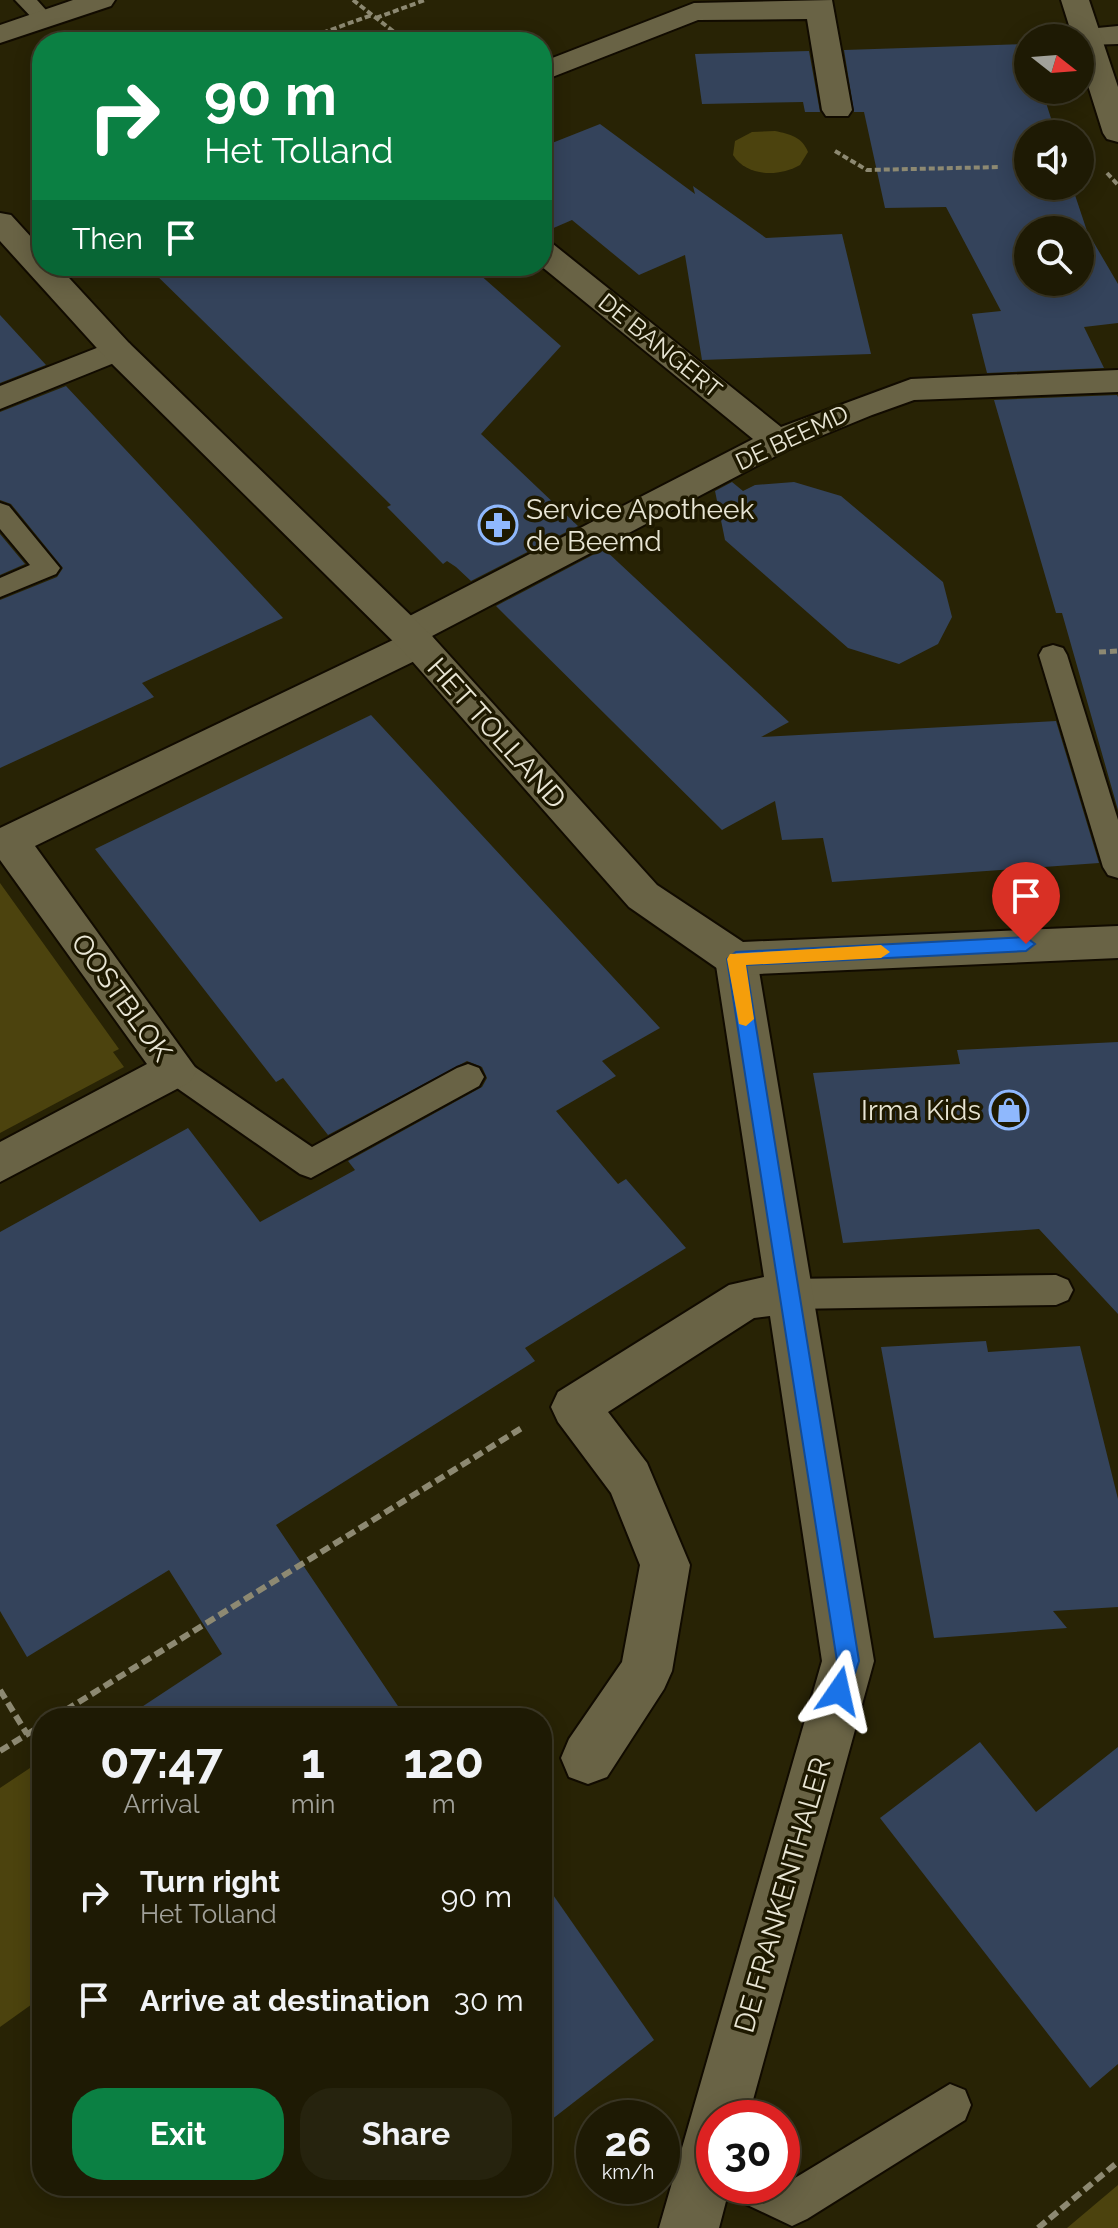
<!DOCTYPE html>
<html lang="en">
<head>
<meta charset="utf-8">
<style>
  body { margin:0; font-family:Raleway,sans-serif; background:#26230e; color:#f1f3f6; height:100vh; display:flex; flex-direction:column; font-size:30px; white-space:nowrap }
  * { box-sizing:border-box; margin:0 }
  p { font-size:26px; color:#a1a19a }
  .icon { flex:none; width:44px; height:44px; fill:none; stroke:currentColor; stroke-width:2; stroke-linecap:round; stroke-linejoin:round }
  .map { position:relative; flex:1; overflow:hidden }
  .panel { position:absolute; left:32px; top:1708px; width:520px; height:488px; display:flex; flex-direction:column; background:#1e1a04; border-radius:32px; box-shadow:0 4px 20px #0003,0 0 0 2px #3c3826 }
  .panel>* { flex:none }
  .hud { position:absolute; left:32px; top:32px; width:520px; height:244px; border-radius:32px; box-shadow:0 4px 20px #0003,0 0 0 2px #3c3826; background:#0b8043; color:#fff; overflow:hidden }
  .needle { width:52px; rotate:107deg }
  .buttons { position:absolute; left:1014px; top:24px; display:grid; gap:16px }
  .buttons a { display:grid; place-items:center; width:80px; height:80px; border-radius:50%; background:#1e1a04; box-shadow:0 4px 20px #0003,0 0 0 2px #3c3826; font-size:40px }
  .speed { position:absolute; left:576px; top:2100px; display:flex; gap:16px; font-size:40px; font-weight:700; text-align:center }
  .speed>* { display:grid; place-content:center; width:104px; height:104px; border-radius:50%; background:#1e1a04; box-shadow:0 4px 20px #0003,0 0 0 2px #3c3826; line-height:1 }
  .speed small { font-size:20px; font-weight:400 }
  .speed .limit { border:12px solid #d22; background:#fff; color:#111 }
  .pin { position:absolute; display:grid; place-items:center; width:68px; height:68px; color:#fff; margin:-82px -34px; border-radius:50% 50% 50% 0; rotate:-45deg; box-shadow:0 0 8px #0007 }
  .pin .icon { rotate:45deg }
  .me { position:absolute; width:88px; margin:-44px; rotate:11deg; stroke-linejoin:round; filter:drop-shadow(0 0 6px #0008) }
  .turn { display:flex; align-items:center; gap:28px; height:168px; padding:0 40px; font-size:36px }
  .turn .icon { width:104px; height:104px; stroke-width:2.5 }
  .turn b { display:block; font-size:56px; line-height:68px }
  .then { display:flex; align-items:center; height:76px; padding:0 40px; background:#0003; gap:16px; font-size:30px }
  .eta { display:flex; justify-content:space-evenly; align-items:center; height:136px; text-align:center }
  .eta b { font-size:48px; font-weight:700; line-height:56px }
  .action { display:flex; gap:16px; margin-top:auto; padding:16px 40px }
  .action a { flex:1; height:92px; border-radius:32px; background:#0b8043; color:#fff; font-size:32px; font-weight:700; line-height:92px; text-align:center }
  .action a+a { background:#26230e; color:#f1f3f6 }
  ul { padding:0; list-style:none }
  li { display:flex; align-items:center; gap:24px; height:104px; padding:0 40px }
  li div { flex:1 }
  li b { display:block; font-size:30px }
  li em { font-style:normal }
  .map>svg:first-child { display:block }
  .green { fill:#4c430e }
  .building { fill:#34435b; fill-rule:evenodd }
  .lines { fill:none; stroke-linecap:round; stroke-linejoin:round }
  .service-casing { stroke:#110b00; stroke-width:4 }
  .minor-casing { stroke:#110b00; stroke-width:4 }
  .tertiary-casing { stroke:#110b00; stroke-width:4 }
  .path-far2 { stroke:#8d8972; stroke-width:4; stroke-dasharray:6 3; stroke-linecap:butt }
  .path-far1 { stroke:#8d8972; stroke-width:5; stroke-dasharray:7 4; stroke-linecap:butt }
  .path { stroke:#8d8972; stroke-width:6; stroke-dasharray:10 5; stroke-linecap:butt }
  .service { fill:#696345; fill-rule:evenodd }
  .minor { fill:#696345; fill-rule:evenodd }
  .tertiary { fill:#696345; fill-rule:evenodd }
  .route { fill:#1a73e8; stroke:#114b97; stroke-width:2 }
  .slow { fill:#f59e0b }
  .labels { text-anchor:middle; stroke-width:7; stroke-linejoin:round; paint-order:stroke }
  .far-street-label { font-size:24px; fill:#e8e5d4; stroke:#1e1900 }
  .poi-label { font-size:28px; fill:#e8e5d4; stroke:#1e1900; text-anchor:start }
  .street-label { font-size:28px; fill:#e8e5d4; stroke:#1e1900 }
</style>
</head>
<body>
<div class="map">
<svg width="1118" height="2228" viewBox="0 0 1118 2228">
  <rect width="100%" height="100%" fill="#282305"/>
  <g class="green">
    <path d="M 775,131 C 790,134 802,137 808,152 L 800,165 C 779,177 747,177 733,155 L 735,141 L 752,132 Z"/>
    <path d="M 0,883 L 119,1049 L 113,1052 L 124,1067 L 0,1133 Z"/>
    <path d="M 42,1760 L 42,1997 L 0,2027 L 0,1788 Z"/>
    <path d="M 1118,2185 L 1118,2228 L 1067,2228 Z"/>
  </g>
  <g class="building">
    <path d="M 1028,44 L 1028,90 L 1042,90 L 1056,134 L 1028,134 L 1028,186 L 1072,186 L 1087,231 L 1118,284 L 1118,323 L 1084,327 L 1104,368 L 987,373 L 972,314 L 1001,311 L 946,207 L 885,208 L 864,112 L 854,112 L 844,50 ZM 1028,230 L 1080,230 L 1080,282 L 1028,282 Z"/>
    <path d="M 809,51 L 820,112 L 805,112 L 803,102 L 702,104 L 695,54 Z"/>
    <path d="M 600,124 L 695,194 L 693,186 L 766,238 L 842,234 L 871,354 L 702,360 L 685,255 L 639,275 L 572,220 L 542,233 L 542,147 Z"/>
    <path d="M 147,266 L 470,266 L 561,346 L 481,434 L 578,526 L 471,581 L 456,567 L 447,561 L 443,564 L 387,507 L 391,505 Z"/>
    <path d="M 0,315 L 46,365 L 0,383 Z"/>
    <path d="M 66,386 L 283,618 L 142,683 L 154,697 L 0,768 L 0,600 L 57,577 L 63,568 L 11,504 L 0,500 L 0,412 Z"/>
    <path d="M 1117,395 L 1118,397 L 1118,810 L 1062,613 L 1056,613 L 994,400 Z"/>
    <path d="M 732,482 L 743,491 L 755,485 L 794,482 L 841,496 L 943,582 L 952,617 L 938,644 L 899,664 L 848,648 L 725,540 L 715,491 Z"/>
    <path d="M 0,534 L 25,564 L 0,575 Z"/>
    <path d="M 604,549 L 789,722 L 761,737 L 1056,721 L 1099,863 L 832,882 L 823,838 L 782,840 L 775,801 L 722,830 L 496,606 Z"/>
    <path d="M 371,715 L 660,1028 L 602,1061 L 616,1076 L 556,1111 L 618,1184 L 626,1179 L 686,1248 L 525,1348 L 535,1361 L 276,1525 L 406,1718 L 125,1718 L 222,1654 L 169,1570 L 27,1657 L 0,1611 L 0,1232 L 188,1128 L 260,1222 L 355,1170 L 348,1161 L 482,1087 L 487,1078 L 482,1067 L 467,1061 L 328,1135 L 283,1078 L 276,1082 L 95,849 Z"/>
    <path d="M 1118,1042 L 1118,1314 L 1039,1229 L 843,1243 L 813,1073 L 960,1064 L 957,1050 Z"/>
    <path d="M 986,1341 L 988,1352 L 1080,1346 L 1118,1499 L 1118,1607 L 1053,1611 L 1067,1628 L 934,1638 L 881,1347 Z"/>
    <path d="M 980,1742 L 1036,1812 L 1118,1747 L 1118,2064 L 1090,2088 L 880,1818 Z"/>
    <path d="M 542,1879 L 654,2040 L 542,2127 Z"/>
  </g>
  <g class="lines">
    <g class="service-casing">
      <g id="service">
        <path d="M 15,0 L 37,0 L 54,19 L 51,23 L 37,23 Z"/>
        <path d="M 0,503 L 9,506 L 60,568 L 56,574 L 0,597 L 0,578 L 30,565 L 0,529 Z"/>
        <path d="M 1053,645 L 1063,648 L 1067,655 L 1118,820 L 1118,878 L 1108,875 L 1103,867 L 1039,655 L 1043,648 Z"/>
        <path d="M 175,1057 L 186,1061 L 312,1147 L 457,1068 L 468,1064 L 479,1068 L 484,1077 L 479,1086 L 311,1178 L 300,1174 L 164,1079 L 159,1070 L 164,1061 Z"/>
        <path d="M 1056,1275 L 1068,1280 L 1073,1290 L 1068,1300 L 1056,1305 L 789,1309 L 777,1304 L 772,1294 L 777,1284 L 789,1279 Z"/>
        <path d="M 950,2084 L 965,2090 L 971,2105 L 965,2120 L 807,2219 L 792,2226 L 739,2201 L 732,2186 L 782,2186 L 782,2177 L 790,2181 Z"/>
      </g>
    </g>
    <g class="minor-casing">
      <g id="minor">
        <path d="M 73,0 L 115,0 L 111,6 L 0,43 L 0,25 Z"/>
        <path d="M 832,0 L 852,110 L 848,116 L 826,116 L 822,110 L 807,19 L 698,20 L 542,81 L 542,62 L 694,3 Z"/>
        <path d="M 1118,26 L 1118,44 L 1087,45 L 1073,36 L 1077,30 Z"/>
        <path d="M 542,241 L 553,244 L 781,427 L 911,379 L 1118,370 L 1118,392 L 914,400 L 872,415 L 789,449 L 432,636 L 437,644 L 431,653 L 35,846 L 197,1070 L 190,1082 L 0,1182 L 0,1142 L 147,1064 L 0,860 L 0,828 L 393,640 L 388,633 L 394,624 L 753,439 L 541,266 Z"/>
        <path d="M 117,340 L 129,343 L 134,350 L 129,357 L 0,409 L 0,386 Z"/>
        <path d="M 736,943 L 751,947 L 757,959 L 874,1661 L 748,2118 L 714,2118 L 714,2186 L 730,2186 L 719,2228 L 659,2228 L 822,1661 L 770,1316 L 754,1318 L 608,1412 L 647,1463 L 690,1565 L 672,1671 L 664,1689 L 607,1777 L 588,1784 L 569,1777 L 561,1758 L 569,1739 L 622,1662 L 640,1565 L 611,1493 L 558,1422 L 551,1407 L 558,1392 L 729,1285 L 764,1277 L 715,959 L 721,947 Z"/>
      </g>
    </g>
    <g class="tertiary-casing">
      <g id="tertiary">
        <path d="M 1061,0 L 1089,0 L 1118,87 L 1118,142 L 1107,139 L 1103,133 L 1080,60 L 1080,38 L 1073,38 Z"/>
        <path d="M 0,213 L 11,215 L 42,249 L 42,266 L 58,266 L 129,343 L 431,635 L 657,885 L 743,942 L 1118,926 L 1118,958 L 736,975 L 721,971 L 629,907 L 405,653 L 105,357 L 0,241 Z"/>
      </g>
    </g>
    <g class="path-far2">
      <path d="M 353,0 L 407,42"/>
      <path d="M 376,18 L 425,0"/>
      <path d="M 297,42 L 372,15"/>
      <path d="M 835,151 L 867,170 L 1000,167"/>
      <path d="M 1107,173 L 1118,185"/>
    </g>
    <path class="path-far1" d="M 1099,652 L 1118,651"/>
    <g class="path">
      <path d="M 0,1690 L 27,1734"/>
      <path d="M 53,1718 L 525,1426"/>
      <path d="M 0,1751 L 42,1725"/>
      <path d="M 1038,2228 L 1118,2162"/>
    </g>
    <use href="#service" class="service"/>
    <use href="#minor" class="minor"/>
    <use href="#tertiary" class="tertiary"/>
  </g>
  <path class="route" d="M 1026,937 L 1035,944 L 1026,951 L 746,965 L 859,1661 L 847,1698 L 839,1701 L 832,1698 L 828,1691 L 837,1661 L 727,959 L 736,952 Z"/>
  <path class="slow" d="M 881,945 L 890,952 L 881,958 L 746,965 L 754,1019 L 746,1026 L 739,1024 L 727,959 L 730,954 Z"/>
  <defs>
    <g id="pharmacy-ring" transform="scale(2)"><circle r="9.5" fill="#1e1900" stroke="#8fb8fd" stroke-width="1.5"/><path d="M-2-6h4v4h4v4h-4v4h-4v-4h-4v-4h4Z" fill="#8fb8fd"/></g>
    <g id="shop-ring" transform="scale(2)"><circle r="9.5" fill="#1e1900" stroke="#8fb8fd" stroke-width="1.5"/><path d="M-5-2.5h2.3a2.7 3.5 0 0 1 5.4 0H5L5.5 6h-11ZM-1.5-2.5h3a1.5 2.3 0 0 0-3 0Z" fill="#8fb8fd"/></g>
  </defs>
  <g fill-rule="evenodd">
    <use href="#pharmacy-ring" x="498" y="525"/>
    <use href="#shop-ring" x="1009" y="1110"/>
  </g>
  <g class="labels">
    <g class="far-street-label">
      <text transform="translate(660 346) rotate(39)" y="8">DE BANGERT</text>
      <text transform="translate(792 438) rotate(-25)" y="8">DE BEEMD</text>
    </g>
    <g class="poi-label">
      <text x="526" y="519">Service Apotheek<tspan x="526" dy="32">de Beemd</tspan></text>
      <text x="981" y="1120" text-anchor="end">Irma Kids</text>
    </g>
    <g class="street-label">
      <text transform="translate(497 733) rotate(48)" y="10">HET TOLLAND</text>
      <text transform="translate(122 997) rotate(54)" y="10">OOSTBLOK</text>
      <text transform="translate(782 1895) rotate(-74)" y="10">DE FRANKENTHALER</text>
    </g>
  </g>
</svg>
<div class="buttons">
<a><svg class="needle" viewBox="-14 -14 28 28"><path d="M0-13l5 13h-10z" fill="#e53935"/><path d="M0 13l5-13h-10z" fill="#a1a19a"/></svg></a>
<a><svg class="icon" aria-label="sound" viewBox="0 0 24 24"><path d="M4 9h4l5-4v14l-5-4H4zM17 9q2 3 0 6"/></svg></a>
<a><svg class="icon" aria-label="search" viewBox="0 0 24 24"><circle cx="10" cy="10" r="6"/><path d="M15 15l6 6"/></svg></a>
</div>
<div class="speed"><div>26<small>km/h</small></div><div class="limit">30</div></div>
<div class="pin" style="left:1026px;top:944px;background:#d93025"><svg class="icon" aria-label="arrive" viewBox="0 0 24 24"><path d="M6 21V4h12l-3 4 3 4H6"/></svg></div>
<svg class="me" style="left:839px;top:1691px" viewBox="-20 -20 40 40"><path d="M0-17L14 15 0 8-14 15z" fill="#1a73e8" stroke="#fff" stroke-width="4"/></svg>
<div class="hud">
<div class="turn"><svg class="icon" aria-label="right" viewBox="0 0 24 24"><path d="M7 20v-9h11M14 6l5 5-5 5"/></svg><div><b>90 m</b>Het Tolland</div></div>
<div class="then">Then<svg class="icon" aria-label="arrive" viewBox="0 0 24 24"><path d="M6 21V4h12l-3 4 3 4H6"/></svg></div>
</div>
<section class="panel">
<div class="eta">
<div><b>07:47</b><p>Arrival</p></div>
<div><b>1</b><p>min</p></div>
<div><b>120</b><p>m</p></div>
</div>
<ul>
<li><svg class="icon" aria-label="right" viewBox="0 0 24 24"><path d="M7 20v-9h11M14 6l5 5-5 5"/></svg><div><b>Turn right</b><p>Het Tolland</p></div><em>90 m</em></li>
<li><svg class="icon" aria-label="arrive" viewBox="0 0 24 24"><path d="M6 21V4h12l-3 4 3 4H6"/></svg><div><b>Arrive at destination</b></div><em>30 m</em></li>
</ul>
<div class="action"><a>Exit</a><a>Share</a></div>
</section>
</div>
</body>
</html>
